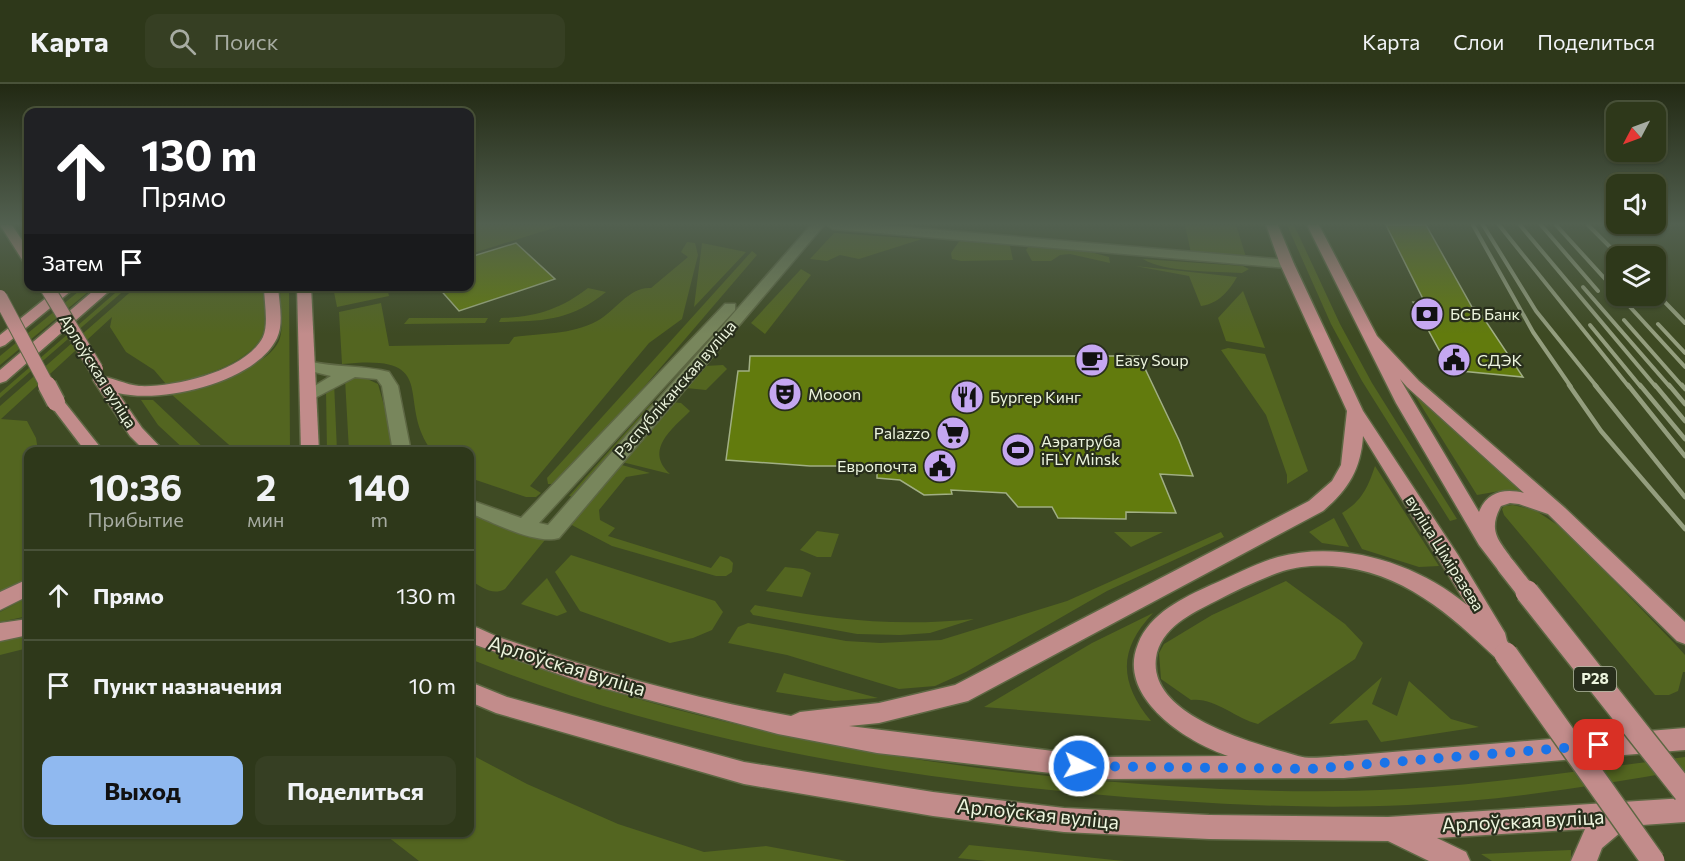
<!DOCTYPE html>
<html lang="ru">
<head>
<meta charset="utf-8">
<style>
  body { margin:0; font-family:Commissioner,sans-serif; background:#363f23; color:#f1f3f6; height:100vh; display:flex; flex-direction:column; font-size:22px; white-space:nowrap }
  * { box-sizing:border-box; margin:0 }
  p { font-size:20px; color:#a7aca2 }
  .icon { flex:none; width:33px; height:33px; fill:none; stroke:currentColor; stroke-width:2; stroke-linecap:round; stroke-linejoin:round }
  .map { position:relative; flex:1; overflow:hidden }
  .side { position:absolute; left:24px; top:363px; width:450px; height:390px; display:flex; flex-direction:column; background:#2e381a; border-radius:12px; box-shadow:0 2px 4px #0004,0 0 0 2px #495239 }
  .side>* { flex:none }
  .hud { position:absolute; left:24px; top:24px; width:450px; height:183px; border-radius:12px; box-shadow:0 2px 4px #0004,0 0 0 2px #495239; background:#202124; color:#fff; overflow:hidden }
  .needle { width:39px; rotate:229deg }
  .controls { position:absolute; left:1606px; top:18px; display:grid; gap:12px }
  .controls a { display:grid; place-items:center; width:60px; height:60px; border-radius:12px; background:#2e381a; box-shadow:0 2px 4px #0004,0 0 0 2px #495239; font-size:30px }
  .pin { position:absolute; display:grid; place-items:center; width:51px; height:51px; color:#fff; margin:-26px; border-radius:12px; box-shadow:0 3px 9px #0006 }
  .me { position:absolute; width:66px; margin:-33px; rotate:95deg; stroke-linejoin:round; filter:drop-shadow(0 0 4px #0008) }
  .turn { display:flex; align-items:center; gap:21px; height:126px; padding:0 18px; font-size:27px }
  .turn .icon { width:78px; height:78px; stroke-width:2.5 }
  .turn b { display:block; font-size:42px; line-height:51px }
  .then { display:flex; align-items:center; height:57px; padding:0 18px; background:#0003; gap:12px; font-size:22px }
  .eta { display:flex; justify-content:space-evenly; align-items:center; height:102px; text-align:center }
  .eta b { font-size:36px; font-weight:700; line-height:42px }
  .action { display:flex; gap:12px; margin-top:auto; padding:12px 18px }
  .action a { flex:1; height:69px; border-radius:12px; background:#90b9f0; color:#111; font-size:24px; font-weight:700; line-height:69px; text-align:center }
  .action a+a { background:#363f23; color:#f1f3f6 }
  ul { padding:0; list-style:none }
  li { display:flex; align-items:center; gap:18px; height:90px; padding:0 18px; border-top:2px solid #495239 }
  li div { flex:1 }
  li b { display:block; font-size:22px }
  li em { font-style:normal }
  header { display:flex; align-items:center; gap:36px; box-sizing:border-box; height:84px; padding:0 30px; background:#2e381a; border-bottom:2px solid #495239 }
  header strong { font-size:28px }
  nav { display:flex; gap:33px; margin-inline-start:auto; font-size:21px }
  .search { width:420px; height:54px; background:#363f23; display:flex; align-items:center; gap:15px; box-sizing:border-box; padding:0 21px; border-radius:12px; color:#a7aca2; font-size:22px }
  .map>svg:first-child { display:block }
  .green { fill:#536520 }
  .building { fill:#627b0d; stroke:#a1af84; stroke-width:1.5 }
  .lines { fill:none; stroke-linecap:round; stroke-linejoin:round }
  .street-casing { stroke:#5d6743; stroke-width:3 }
  .primary-casing { stroke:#5d6743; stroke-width:3 }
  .street { fill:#78865c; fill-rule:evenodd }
  .primary { fill:#c28c8b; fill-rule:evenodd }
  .rail-far1 { stroke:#949e7e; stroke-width:4 }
  .rail { stroke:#949e7e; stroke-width:4.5 }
  .primary-bridge-far2-casing { stroke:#5d6743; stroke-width:16; stroke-linecap:butt }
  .primary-bridge-far1-casing { stroke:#5d6743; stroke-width:21; stroke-linecap:butt }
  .primary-bridge-casing { stroke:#5d6743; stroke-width:26; stroke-linecap:butt }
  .primary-bridge-far2 { stroke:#c28c8b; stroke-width:14 }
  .primary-bridge-far1 { stroke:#c28c8b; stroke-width:18 }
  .primary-bridge { stroke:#c28c8b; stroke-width:23 }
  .route { stroke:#1a73e8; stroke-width:10; stroke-dasharray:0 18 }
  .labels { text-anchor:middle; stroke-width:4.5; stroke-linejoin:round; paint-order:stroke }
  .shield { fill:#282e1c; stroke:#b2b9a4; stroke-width:1.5 }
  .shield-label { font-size:15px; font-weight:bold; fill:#edf5de }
  .poi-label { font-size:16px; fill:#edf5de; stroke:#282e1c; text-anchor:start }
  .street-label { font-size:16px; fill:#edf5de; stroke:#282e1c }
  .near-street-label { font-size:20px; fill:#edf5de; stroke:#282e1c }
</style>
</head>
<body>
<header>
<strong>Карта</strong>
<div class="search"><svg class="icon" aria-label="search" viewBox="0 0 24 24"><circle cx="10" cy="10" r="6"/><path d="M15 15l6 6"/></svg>Поиск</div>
<nav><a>Карта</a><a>Слои</a><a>Поделиться</a></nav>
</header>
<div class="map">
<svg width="1685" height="777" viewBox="0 0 1685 777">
  <rect width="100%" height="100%" fill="#3e4a23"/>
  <g class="green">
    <path d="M 470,141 L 563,141 L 470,170 Z"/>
    <path d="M 1185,141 L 1236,141 L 1246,173 L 1191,169 Z"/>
    <path d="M 1287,141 L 1294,141 L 1340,240 L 1372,299 L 1457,435 L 1450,437 L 1362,297 L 1331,240 Z"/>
    <path d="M 834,149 L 922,155 L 859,175 L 840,171 L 827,177 L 810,175 Z"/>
    <path d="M 960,156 L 1005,159 L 1010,162 L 1013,176 L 961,177 L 952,175 L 951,169 Z"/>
    <path d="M 687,158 L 695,159 L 698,171 L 682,235 L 649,259 L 530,402 L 541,409 L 536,413 L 526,413 L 470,394 L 470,368 L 432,367 C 394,317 444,269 342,280 L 339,228 L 381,219 L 389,262 L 509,260 L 514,253 C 543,249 571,251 597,237 C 615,227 630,202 651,204 L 688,173 L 681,168 Z"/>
    <path d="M 702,159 L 746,168 L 694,223 Z"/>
    <path d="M 1029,162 L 1087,167 L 1109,173 L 1110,179 L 1070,170 L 1060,171 L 1051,177 L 1032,177 L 1026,166 Z"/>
    <path d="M 752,167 L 757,171 L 632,317 L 554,400 L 548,400 L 547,394 Z"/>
    <path d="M 1143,175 L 1243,182 L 1249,185 L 1242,189 C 1215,187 1165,189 1143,175 Z"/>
    <path d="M 1135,182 L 1237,193 C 1229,207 1218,220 1201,222 L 1189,192 Z"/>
    <path d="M 801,185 L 811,191 L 765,250 L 751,239 Z"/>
    <path d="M 84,203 L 94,203 L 0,281 L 0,272 Z"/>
    <path d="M 122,203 L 128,203 L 0,314 L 0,309 Z"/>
    <path d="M 136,203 L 263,203 C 263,216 267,236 263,249 C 253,279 193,296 166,300 L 154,286 L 126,268 L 110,243 L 112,233 L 1,335 L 27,337 L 36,354 L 38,367 L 28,368 L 28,495 L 0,511 L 0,322 Z"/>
    <path d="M 280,203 L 289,203 L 290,367 L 236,367 L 171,310 C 199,304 271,284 280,254 C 284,239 280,218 280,203 Z"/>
    <path d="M 333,203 L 387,203 L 389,212 L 337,223 Z"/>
    <path d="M 588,204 L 606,208 C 570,237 544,237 499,238 L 501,234 C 536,233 561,225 588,204 Z"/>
    <path d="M 1243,207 L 1265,264 L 1226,257 L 1218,234 Z"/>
    <path d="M 409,234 L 488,234 L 485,239 L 404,240 Z"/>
    <path d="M 1228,264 L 1265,270 L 1308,387 L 1287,400 L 1287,391 L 1266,331 L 1221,266 Z"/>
    <path d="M 723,281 L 727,285 L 706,306 L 686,304 L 705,282 Z"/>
    <path d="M 363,293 L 378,300 L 394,357 L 400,367 L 349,367 L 345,295 Z"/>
    <path d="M 334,298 L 337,367 L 327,367 L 326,307 Z"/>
    <path d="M 1414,310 L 1525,408 L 1500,407 L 1477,411 Z"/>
    <path d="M 141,316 L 153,316 L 207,367 L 186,367 L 158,341 Z"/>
    <path d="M 657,316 L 663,316 L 578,414 L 569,412 L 649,322 Z"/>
    <path d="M 671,318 L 681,319 L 690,327 C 672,345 644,366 670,390 L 622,378 Z"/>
    <path d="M 622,381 L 650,389 L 626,393 L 599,426 L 600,436 L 615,444 L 608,452 L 711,484 L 720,472 L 729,475 L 733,479 L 732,488 L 726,492 L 716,492 L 612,462 L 568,439 L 614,382 Z"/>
    <path d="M 1375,382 L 1439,482 L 1419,483 L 1362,465 L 1342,429 C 1362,417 1368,403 1375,382 Z"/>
    <path d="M 470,417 L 549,451 L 505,505 C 492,512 482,503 470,496 Z"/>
    <path d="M 1513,421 L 1535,426 L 1565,446 L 1675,560 L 1685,571 L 1685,588 L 1683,588 L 1678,607 L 1669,611 L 1655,611 L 1504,431 L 1502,425 L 1504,422 Z"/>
    <path d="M 1334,434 L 1349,463 L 1322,459 L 1309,448 Z"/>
    <path d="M 817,447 L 839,450 L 831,473 L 817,473 L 800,466 Z"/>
    <path d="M 1114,448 L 1163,448 L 1131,463 Z"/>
    <path d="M 1221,448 L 1224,453 L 1107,507 L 966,588 L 935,602 L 899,605 L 787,571 L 728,559 L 738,543 L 748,539 L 846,557 L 880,559 L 941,556 L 1067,517 Z"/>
    <path d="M 571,471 L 715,517 L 723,528 L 712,546 L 693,554 L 670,559 L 580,527 L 555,488 Z"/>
    <path d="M 785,483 L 803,485 L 811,489 L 802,513 L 766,507 Z"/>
    <path d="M 547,494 L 567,528 L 557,532 L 521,520 Z"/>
    <path d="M 1286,497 L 1345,540 L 1363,559 L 1355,575 L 1258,640 C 1235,634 1214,613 1191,616 L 1161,595 L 1159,569 L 1164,560 L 1212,531 Z"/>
    <path d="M 28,513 L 28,532 L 0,538 L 0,528 Z"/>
    <path d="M 755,521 C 831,536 896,543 974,535 L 930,549 L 900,551 L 857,550 L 753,531 L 750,527 Z"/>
    <path d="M 1153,529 C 1118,566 1119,598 1151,637 L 984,623 L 1092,559 Z"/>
    <path d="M 28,551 L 28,564 L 0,571 L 0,555 Z"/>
    <path d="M 470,559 C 666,634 858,673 1067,694 C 1178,704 1290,711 1401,705 C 1496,700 1591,685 1685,673 L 1685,686 C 1593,702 1502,717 1408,721 C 1299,726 1189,719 1080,709 C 872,690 664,653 470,575 Z"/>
    <path d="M 784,589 L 878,614 L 834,617 L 776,608 Z"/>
    <path d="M 1382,593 L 1372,620 L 1397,632 L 1409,597 L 1451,635 L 1479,643 L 1381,658 L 1367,636 L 1329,640 Z"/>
    <path d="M 470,670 L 527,700 L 618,740 L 704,768 L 766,762 L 847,777 L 419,777 L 383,749 L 470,748 Z"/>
    <path d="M 969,761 L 1114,776 L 1125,777 L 986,777 L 958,774 Z"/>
    <path d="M 1571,766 L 1571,777 L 1492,777 L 1481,770 Z"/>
  </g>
  <g class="building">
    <path d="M 1386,141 L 1426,141 L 1472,223 L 1477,224 L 1523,293 L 1450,286 L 1413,218 L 1425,219 Z"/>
    <path d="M 516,159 L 555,195 L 459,227 L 437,202 L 470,202 L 470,173 Z"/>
    <path d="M 750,272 L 1139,272 L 1179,356 L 1193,392 L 1160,390 L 1176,429 L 1126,428 L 1126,435 L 1058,434 L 1052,423 L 1018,423 L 1006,409 L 951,406 L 952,410 L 924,411 L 900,396 L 877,394 L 877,382 L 810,382 L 726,376 L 738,287 L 749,287 Z"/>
  </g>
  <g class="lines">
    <g class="street-casing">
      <g id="street">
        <path d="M 811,141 L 824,141 L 559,454 C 536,461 492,438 470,429 L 470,416 L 521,434 L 725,220 L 735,220 L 735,226 L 539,439 L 548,441 Z"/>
        <path d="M 827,141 L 881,141 L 1287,176 L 1294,180 L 1287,184 L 833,145 Z"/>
        <path d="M 308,277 C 335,284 362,281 389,288 L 398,302 L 411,368 L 393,368 L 382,302 L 377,295 L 355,293 L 309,317 L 301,312 L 303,309 L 331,292 L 302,285 L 300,282 Z"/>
      </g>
    </g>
    <g class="primary-casing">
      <g id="primary">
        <path d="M 0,141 L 12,141 L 28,165 L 28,178 L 23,177 Z"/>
        <path d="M 1266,141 L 1278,141 L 1294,180 L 1363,327 L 1458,471 L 1505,549 L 1507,557 L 1517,570 L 1514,576 L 1506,579 L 1498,576 C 1449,530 1403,487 1332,482 C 1316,481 1298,482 1283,487 C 1260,495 1237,506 1216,517 C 1192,529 1160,544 1156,574 C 1148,634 1259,660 1298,672 C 1311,676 1331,672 1344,672 L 1685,644 L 1685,666 L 1344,694 L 1103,695 L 877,669 L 778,650 L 584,599 L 470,559 L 470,541 C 482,545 492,551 504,555 C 597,587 694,615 791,632 L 800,628 L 879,619 L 955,601 L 1309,417 L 1332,397 L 1341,381 L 1347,327 L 1280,180 ZM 1363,352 L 1467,521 C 1416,479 1343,456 1278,473 C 1256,479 1233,492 1211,501 C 1183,514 1150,529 1138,560 C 1116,613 1186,658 1228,672 L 1103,673 L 849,642 L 879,639 L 968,617 L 1323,427 C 1348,406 1361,385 1363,352 Z"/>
        <path d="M 1307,141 L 1319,141 L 1377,252 L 1419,297 L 1565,424 L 1685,538 L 1685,560 L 1677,557 L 1548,430 L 1519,420 L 1510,419 L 1501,422 C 1485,451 1504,460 1516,482 L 1513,487 L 1506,489 L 1499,487 L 1479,461 L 1396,319 ZM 1400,295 L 1407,303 L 1524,409 C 1504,404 1487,408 1479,428 Z"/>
        <path d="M 61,202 L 77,202 L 5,261 L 0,263 L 0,251 Z"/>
        <path d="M 99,202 L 115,202 L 6,297 L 0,299 L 0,286 Z"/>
        <path d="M 264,202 L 278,202 C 279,218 284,239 277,254 C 256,298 163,320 118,309 L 142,344 L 165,368 L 146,368 L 130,352 L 93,296 L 95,293 C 106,290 125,301 139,302 C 173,304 246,287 263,253 C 269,239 264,218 264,202 Z"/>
        <path d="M 297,202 L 311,202 L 319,368 L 301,368 Z"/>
        <path d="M 56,313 L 62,315 L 104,368 L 86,368 L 48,318 Z"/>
        <path d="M 28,495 L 28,512 L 0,526 L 0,508 Z"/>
        <path d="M 28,535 L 28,551 L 0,557 L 0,539 Z"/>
        <path d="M 470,598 L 507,613 L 744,678 L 933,708 L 1064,724 L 1209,731 L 1388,733 L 1685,714 L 1685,738 L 1628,742 L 1602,764 L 1597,777 L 1571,777 L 1585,745 L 1437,754 L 1466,768 L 1470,777 L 1429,777 L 1388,757 L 1209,755 L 1064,748 L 933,732 L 744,700 L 496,629 L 470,618 Z"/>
      </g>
    </g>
    <use href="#street" class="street"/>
    <use href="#primary" class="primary"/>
    <g class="rail-far1">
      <path d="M 1473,141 L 1533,248 L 1571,303"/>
      <path d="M 1483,141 L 1536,227 L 1597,303"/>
      <path d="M 1499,141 L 1629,303"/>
      <path d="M 1520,141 L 1656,303"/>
      <path d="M 1541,141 L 1598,207"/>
      <path d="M 1556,141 L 1617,208"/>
      <path d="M 1588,141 L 1619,172"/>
      <path d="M 1583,203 L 1670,303"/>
      <path d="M 1656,209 L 1685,239"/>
      <path d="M 1620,212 L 1685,283"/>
      <path d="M 1624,236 L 1683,303"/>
      <path d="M 1658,240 L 1685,269"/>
      <path d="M 1590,241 L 1641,303"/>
    </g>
    <g class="rail">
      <path d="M 1569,301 L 1601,347 L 1685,445"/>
      <path d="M 1595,301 L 1685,413"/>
      <path d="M 1628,301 L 1685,372"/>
      <path d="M 1640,301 L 1685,355"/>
      <path d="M 1655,301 L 1685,337"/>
      <path d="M 1669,301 L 1685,320"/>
      <path d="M 1682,301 L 1685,305"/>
    </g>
    <g class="primary-bridge-far2-casing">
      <g id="primary-bridge-far2">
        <path d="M 46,202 L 96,285"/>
        <path d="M 0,213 L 48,303"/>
      </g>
    </g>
    <g class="primary-bridge-far1-casing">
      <g id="primary-bridge-far1">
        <path d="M 47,301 L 56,318"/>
        <path d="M 1506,482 L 1528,510"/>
      </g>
    </g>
    <g class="primary-bridge-casing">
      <g id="primary-bridge">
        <path d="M 1527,508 L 1685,708"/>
        <path d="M 1506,570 L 1653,777"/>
      </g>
    </g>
    <use href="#primary-bridge-far2" class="primary-bridge-far2"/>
    <use href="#primary-bridge-far1" class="primary-bridge-far1"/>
    <use href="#primary-bridge" class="primary-bridge"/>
  </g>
  <linearGradient id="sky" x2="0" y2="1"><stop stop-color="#222913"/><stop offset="0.56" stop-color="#526050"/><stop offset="1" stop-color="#526050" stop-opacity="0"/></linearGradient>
  <rect width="1685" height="250" fill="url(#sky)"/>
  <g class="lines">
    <path class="route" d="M 1079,682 L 1310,685 L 1599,661"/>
  </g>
  <defs>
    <g id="bank-disc" transform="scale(1.725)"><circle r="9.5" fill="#c5a7f1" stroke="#282e1c"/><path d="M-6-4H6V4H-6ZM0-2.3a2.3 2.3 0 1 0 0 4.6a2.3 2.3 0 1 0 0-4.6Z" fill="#111"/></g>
    <g id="cafe-disc" transform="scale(1.725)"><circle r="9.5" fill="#c5a7f1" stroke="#282e1c"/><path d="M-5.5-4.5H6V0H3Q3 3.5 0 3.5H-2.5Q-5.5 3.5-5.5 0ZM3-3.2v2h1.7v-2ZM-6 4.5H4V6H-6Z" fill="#111"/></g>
    <g id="civic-disc" transform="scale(1.725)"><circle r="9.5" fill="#c5a7f1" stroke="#282e1c"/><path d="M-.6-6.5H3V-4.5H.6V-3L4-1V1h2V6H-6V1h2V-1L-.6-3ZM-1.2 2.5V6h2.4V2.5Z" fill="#111"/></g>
    <g id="theatre-disc" transform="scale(1.725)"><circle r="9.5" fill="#c5a7f1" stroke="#282e1c"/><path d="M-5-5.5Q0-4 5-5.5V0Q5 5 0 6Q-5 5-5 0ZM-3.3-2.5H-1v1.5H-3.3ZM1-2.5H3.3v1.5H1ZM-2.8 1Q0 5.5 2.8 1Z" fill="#111"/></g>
    <g id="restaurant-disc" transform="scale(1.725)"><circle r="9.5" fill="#c5a7f1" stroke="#282e1c"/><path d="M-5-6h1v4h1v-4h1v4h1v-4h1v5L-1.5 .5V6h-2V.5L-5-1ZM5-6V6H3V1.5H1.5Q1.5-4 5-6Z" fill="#111"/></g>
    <g id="supermarket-disc" transform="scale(1.725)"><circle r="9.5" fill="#c5a7f1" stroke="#282e1c"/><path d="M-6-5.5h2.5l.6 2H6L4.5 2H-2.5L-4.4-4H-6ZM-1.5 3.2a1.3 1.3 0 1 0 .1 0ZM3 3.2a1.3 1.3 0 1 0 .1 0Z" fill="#111"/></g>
    <g id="stadium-disc" transform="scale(1.725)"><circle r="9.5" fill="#c5a7f1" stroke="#282e1c"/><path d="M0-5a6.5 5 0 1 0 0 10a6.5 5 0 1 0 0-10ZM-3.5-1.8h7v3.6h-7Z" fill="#111"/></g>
  </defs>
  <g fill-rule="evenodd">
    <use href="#bank-disc" x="1427" y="230"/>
    <use href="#cafe-disc" x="1092" y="276"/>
    <use href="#civic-disc" x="1454" y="276"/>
    <use href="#theatre-disc" x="785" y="310"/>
    <use href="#restaurant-disc" x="967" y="313"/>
    <use href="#supermarket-disc" x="953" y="349"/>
    <use href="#stadium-disc" x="1018" y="366"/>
    <use href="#civic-disc" x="940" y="382"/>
  </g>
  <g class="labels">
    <rect class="shield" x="1574" y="583" width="42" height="24" rx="4.5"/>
    <g class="shield-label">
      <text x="1595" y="600">Р28</text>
    </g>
    <g class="poi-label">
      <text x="1450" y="236">БСБ Банк</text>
      <text x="1115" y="282">Easy Soup</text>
      <text x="1477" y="282">СДЭК</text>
      <text x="808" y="316">Mooon</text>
      <text x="990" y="319">Бургер Кинг</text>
      <text x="930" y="355" text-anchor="end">Palazzo</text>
      <text x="1041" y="363">Аэратруба<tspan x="1041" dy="18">iFLY Minsk</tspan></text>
      <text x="917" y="388" text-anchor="end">Европочта</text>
    </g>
    <g class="street-label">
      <text transform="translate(98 287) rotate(58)" y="6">Арлоўская вуліца</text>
      <text transform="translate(675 305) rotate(-49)" y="6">Рэспубліканская вуліца</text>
      <text transform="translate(1445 469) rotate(58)" y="6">вуліца Ціміразева</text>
    </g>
    <g class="near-street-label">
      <text transform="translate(567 582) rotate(17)" y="7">Арлоўская вуліца</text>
      <text transform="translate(1038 730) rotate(6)" y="7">Арлоўская вуліца</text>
      <text transform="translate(1523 737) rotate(-3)" y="7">Арлоўская вуліца</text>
    </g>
  </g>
</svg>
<div class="controls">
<a><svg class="needle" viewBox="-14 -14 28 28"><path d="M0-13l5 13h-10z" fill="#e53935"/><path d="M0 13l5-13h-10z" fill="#a7aca2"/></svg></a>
<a><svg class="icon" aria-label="sound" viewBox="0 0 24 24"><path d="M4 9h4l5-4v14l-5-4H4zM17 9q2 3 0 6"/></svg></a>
<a><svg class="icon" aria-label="layers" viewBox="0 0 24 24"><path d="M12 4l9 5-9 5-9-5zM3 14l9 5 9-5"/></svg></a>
</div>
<div class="pin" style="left:1599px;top:661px;background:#d93025"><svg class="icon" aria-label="arrive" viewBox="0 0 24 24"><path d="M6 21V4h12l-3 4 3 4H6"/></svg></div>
<svg class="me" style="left:1079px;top:682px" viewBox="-20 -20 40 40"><circle r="17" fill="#1a73e8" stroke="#fff" stroke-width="3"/><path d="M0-11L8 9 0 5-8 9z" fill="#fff"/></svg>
<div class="hud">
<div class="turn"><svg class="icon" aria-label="ahead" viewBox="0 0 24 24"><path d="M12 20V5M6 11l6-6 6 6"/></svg><div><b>130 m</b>Прямо</div></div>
<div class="then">Затем<svg class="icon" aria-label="arrive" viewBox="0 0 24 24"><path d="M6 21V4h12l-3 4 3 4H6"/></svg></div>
</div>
<section class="side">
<div class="eta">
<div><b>10:36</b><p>Прибытие</p></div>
<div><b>2</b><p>мин</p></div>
<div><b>140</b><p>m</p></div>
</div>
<ul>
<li><svg class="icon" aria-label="ahead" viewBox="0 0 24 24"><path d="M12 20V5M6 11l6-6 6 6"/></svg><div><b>Прямо</b></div><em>130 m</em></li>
<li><svg class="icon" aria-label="arrive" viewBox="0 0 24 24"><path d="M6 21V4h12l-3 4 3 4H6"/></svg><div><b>Пункт назначения</b></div><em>10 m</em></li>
</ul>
<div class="action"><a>Выход</a><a>Поделиться</a></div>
</section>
</div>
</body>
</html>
